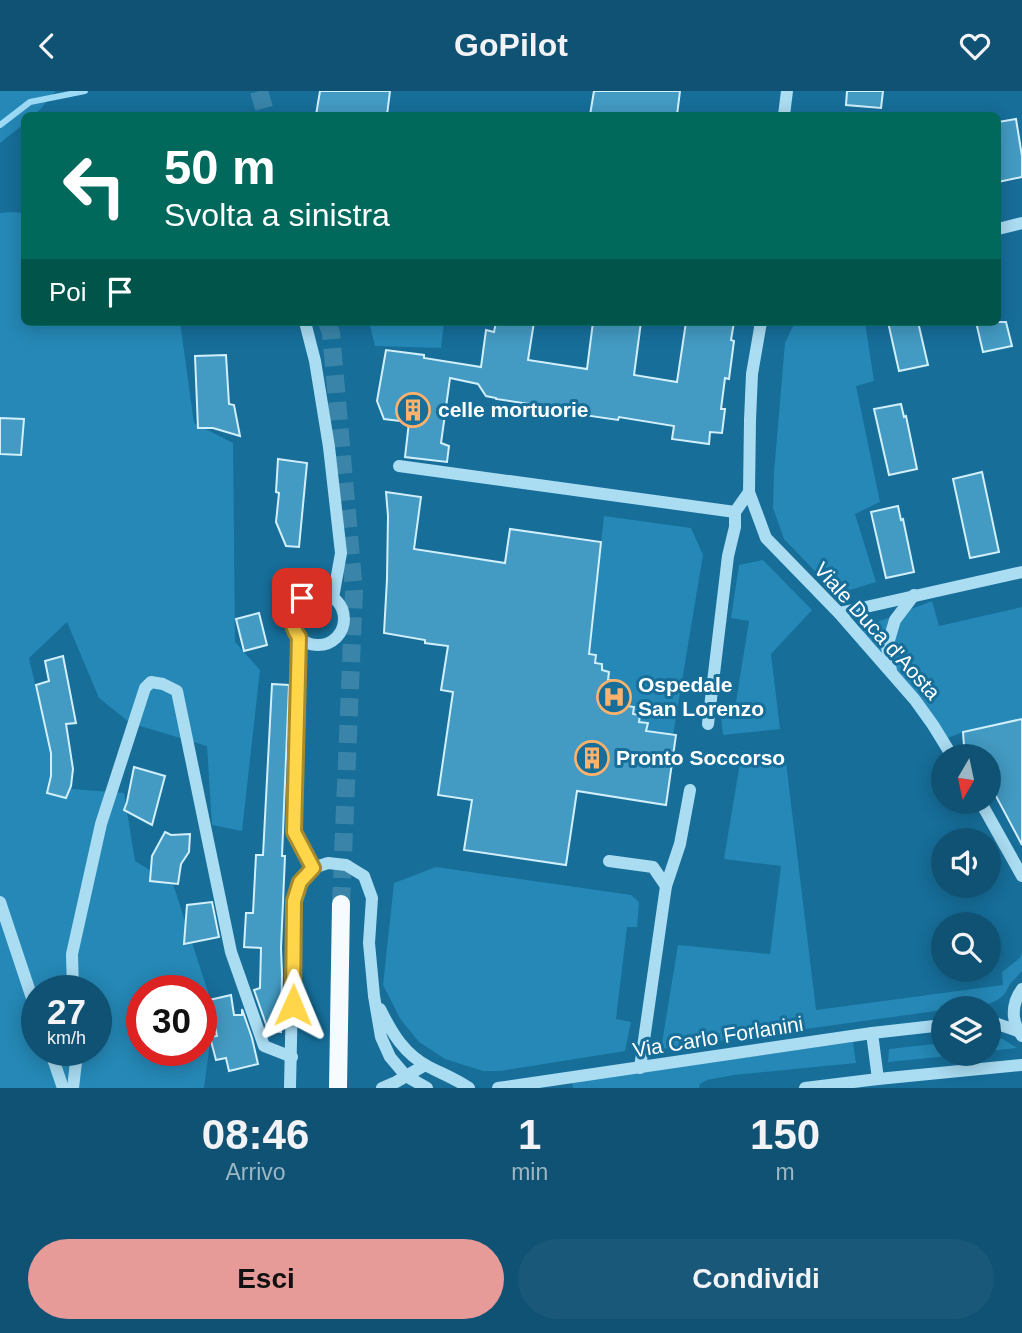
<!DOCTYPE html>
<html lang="it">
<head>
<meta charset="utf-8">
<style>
  body { margin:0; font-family:Arial,sans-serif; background:#195878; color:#f1f3f6; height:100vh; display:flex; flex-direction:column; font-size:26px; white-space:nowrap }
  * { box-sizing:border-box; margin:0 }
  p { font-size:23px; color:#9cb6c4 }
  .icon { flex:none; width:38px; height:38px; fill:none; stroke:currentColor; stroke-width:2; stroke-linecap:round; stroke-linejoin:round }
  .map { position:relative; height:997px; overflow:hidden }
  .sheet { display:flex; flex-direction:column; background:#105273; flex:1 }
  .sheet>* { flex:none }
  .hud { position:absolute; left:21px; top:21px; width:980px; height:214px; border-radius:10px; box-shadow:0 4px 18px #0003; background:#00695c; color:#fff; overflow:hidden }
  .needle { width:46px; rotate:189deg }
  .buttons { position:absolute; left:931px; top:653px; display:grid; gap:14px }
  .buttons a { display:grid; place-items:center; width:70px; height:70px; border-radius:50%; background:#105273; box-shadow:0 4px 18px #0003; font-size:35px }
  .speed { position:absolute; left:21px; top:884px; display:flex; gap:14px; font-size:35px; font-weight:700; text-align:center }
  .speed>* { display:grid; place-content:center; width:91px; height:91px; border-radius:50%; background:#105273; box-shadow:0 4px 18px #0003; line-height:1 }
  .speed small { font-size:18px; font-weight:400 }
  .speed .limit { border:10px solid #d22; background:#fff; color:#111 }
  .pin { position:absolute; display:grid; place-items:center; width:60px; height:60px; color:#fff; margin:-30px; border-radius:14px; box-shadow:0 4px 10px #0006 }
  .me { position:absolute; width:77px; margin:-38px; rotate:1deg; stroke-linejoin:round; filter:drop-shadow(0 0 5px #0008) }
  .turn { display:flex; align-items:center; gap:24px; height:147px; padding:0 28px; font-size:32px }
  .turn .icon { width:91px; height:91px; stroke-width:2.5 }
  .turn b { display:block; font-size:49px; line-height:60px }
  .then { display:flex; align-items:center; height:66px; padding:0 28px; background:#0003; gap:14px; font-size:26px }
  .eta { display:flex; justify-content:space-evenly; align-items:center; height:119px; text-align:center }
  .eta b { font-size:42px; font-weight:800; line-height:49px }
  .action { display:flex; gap:14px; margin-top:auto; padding:14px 28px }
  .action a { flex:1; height:80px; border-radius:42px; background:#e69b98; color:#111; font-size:28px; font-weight:800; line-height:80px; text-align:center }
  .action a+a { background:#195878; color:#f1f3f6 }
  header { display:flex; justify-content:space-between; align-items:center; height:91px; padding:0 28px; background:#105273; font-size:32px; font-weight:800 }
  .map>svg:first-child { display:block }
  .green { fill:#2588b6; fill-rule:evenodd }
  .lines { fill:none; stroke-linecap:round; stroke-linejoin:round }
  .stream { stroke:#9ddaf5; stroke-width:6 }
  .building { fill:#439ac2; stroke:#d2effc; stroke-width:2 }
  .major-tunnel { stroke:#3984a8; stroke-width:18; stroke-dasharray:18 9; stroke-linecap:butt }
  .minor { stroke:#aadcf2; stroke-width:12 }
  .major { stroke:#f5fbff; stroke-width:18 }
  .route-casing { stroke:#a68a30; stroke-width:18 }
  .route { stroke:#ffd54a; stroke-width:12 }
  .labels { text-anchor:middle; stroke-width:6; stroke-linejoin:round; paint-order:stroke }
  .poi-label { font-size:21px; font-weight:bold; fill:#fff; stroke:#166e99; text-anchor:start }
  .street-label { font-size:21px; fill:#fff; stroke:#166e99 }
</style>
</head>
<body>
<header><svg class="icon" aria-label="back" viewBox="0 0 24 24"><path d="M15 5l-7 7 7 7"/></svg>GoPilot<svg class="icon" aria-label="heart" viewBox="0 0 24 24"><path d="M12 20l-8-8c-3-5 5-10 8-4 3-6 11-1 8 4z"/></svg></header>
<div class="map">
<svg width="1022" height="997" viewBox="0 0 1022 997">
  <rect width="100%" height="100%" fill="#166e99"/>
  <g class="green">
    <path d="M 0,0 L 56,0 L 35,24 L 24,24 L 24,33 L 0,52 Z"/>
    <path d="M 11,121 L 24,122 L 24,231 L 180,231 L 194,332 L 233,352 L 235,551 L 260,579 L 242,740 L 212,734 L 207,655 L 130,632 L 99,607 L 67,531 L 29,567 L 59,697 L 124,702 L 135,770 L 173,793 L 208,901 L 211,944 L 204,997 L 0,997 L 0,122 ZM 37,900 L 96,900 L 96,959 L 37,959 ZM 142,900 L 201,900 L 201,959 L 142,959 Z"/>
    <path d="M 369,231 L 444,231 L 441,257 L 375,255 Z"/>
    <path d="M 795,231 L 865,231 L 874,290 L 856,295 L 880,411 L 855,423 L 876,491 L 837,503 L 784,448 L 773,417 L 774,381 L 785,252 Z"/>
    <path d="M 604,425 L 691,437 L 703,464 L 673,644 L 646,640 L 647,632 L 639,631 L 640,624 L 633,623 L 634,616 L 627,615 L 621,606 L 621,599 L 614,598 L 615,590 L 608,589 L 609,581 L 602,579 L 602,573 L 595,572 L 596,564 L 589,563 Z"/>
    <path d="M 763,469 L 812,519 L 771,563 L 780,638 L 723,644 L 721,626 L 735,617 L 749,530 L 731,527 L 739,474 Z"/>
    <path d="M 932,510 L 939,535 L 1022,516 L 1022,627 L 963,641 L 937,651 L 859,538 Z"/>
    <path d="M 742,660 L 785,663 L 816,919 L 1003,894 L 1002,881 L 1020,867 L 1022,861 L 1022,880 C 1018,884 1014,889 1010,893 C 1007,898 1006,903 1000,907 C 988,917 959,917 943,917 L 943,919 L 661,958 L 678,854 L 770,863 L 781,775 L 724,768 Z"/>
    <path d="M 436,776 L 631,804 L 639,811 L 637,836 L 627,836 L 616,928 L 631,931 L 625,960 L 500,980 L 483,980 L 445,968 L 419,951 L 401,929 L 383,894 L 394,792 Z"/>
    <path d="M 989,946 L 1003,948 L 1017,957 L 989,960 Z"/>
    <path d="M 853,951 L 856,972 L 734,984 L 707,989 L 700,993 L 699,997 L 573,997 L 572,991 Z"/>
    <path d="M 943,952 L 943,962 L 969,963 L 888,971 L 889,958 Z"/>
  </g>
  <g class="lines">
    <path class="stream" d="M 0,34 L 30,11 L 85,0"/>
  </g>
  <g class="building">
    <path d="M 320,0 L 390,0 L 387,24 L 316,24 Z"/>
    <path d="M 594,0 L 680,0 L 677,24 L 590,24 Z"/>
    <path d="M 847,0 L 883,0 L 881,17 L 846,14 Z"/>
    <path d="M 1016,28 L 1022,65 L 1022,86 L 998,91 L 998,31 Z"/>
    <path d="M 496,231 L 534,231 L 528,269 L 587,278 L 593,231 L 641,231 L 634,284 L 677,291 L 686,231 L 734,231 L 731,249 L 734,250 L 729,288 L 725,287 L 721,318 L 725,318 L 722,342 L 710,341 L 709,353 L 672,348 L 674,335 L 619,326 L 618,329 L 556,320 L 556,317 L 496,308 L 496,307 L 486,305 L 478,293 L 450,287 L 441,352 L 449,355 L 447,371 L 405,366 L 409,331 L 384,328 L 377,310 L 386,259 L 424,264 L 424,267 L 481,276 L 486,239 L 494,241 Z"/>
    <path d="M 888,231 L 918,231 L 928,274 L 899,280 Z"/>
    <path d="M 976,231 L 1006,231 L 1012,255 L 983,261 Z"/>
    <path d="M 226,264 L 229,313 L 234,314 L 240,345 L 213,337 L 198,337 L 195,265 Z"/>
    <path d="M 901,313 L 904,326 L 906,325 L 917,378 L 889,384 L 874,318 Z"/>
    <path d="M 0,327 L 24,328 L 21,364 L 0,363 Z"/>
    <path d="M 278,368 L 307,372 L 299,456 L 286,455 L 276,431 L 279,402 L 276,401 Z"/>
    <path d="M 982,381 L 999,461 L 970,467 L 953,388 Z"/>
    <path d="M 386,401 L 421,406 L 414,458 L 505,472 L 510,438 L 601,451 L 589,563 L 596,564 L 595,572 L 602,573 L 602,579 L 609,581 L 608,589 L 615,590 L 614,598 L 622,599 L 621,606 L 628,607 L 627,615 L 634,616 L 633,623 L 640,624 L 639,631 L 648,632 L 646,640 L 676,644 L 666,714 L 577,700 L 566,774 L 464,759 L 472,709 L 438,704 L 453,601 L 441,599 L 448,555 L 425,552 L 425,549 L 384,542 L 387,488 L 388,425 Z"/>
    <path d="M 898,415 L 901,429 L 903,428 L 914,481 L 886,487 L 871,421 Z"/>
    <path d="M 259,522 L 267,554 L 244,560 L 236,528 Z"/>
    <path d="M 63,565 L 76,632 L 66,633 L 73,678 L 71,695 L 66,707 L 47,702 L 51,685 L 51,662 L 36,594 L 49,590 L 45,570 Z"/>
    <path d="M 272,593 L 289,594 L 282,765 L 285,765 L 281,857 L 282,883 L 281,941 L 268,939 L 254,899 L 260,897 L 261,857 L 244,856 L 246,822 L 253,822 L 256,764 L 263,764 Z"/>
    <path d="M 1022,628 L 1022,754 L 989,692 L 989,665 L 971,665 L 964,655 L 963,641 Z"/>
    <path d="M 134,676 L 165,685 L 152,734 L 124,719 L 127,711 Z"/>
    <path d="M 165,741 L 171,744 L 190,743 L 189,761 L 181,773 L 178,793 L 150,790 L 152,765 Z"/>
    <path d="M 212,811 L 219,846 L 184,853 L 187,814 Z"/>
    <path d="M 231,904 L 234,924 L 242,924 L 242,918 L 252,947 L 258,973 L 229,980 L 226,967 L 216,969 L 210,946 L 217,945 L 209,909 Z"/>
  </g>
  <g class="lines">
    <g class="major-tunnel">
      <path d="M 259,0 L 266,24"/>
      <path d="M 327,231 L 331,242 L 354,500 L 341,813"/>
    </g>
    <g class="minor">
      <path d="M 784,24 L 787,0"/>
      <path d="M 998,138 L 1022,132"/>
      <path d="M 305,231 L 315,270 L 329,356 L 341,462 L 333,507"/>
      <path d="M 761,231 L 752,283 L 750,329 L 749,401 L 766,447 L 839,522 L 915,609 L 933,634 L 952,665"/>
      <path d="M 399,375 L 735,421"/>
      <circle cx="318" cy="528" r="26"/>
      <path d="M 839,522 L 1022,481"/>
      <path d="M 299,546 L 294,741 L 313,777"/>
      <path d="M 891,580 L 887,556 L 895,529 L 914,504"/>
      <path d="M 708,633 L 728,465 L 735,436 L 735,421 L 749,401"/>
      <path d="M 980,710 L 1022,785"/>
      <path d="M 609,770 L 653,776 L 666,795"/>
      <path d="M 0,811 L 37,922"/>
      <path d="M 1022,898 C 1011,913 1011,931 1022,945"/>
      <path d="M 73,900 L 72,863 L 101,733 L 145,597 L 151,591 L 163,593 L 177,600 L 231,861 L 264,955 L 292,966"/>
      <path d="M 380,918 C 392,942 404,963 429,976 C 443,983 456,988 469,997"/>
      <path d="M 989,930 L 1018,940"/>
      <path d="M 872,942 L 878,988"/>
      <path d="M 50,959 L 63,997"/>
      <path d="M 640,977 L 666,795 L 680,753 L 690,699"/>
      <path d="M 73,997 L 76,971 L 75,959"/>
      <path d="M 290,997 L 294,810 L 300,791 L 313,777 L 328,772 L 346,774 L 364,785 L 372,807 L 369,852 L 374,905 L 381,946 L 390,966 L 406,985 L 427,997"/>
      <path d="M 382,997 L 396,991 L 425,974"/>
      <path d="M 498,997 L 872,942 L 943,934"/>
      <path d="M 805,997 L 878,988 L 1021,974"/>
    </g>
    <path class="major" d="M 338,997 L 341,813"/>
  </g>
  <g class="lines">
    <g class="route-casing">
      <path id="route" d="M 293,914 L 294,810 L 300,791 L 313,777 L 294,741 L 299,546 C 289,533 290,519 302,507"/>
    </g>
    <use href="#route" class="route"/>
  </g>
  <defs>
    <g id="building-ring" transform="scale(1.75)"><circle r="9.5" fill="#166e99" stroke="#ffb26b" stroke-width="1.5"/><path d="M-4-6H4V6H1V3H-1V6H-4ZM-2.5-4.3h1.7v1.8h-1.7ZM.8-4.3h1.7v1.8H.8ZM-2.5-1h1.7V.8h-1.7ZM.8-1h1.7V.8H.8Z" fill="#ffb26b"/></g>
    <g id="hospital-ring" transform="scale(1.75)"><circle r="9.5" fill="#166e99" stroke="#ffb26b" stroke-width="1.5"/><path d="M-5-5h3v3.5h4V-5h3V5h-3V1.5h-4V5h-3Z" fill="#ffb26b"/></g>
  </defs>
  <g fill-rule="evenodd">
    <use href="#building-ring" x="413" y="319"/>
    <use href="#hospital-ring" x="614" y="606"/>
    <use href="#building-ring" x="592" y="667"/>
  </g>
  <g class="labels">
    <g class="poi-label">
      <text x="438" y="326">celle mortuorie</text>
      <text x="638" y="601">Ospedale<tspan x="638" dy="24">San Lorenzo</tspan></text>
      <text x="616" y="674">Pronto Soccorso</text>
    </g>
    <g class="street-label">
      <text transform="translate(877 540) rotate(48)" y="7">Viale Duca d'Aosta</text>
      <text transform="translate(718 946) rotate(-9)" y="7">Via Carlo Forlanini</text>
    </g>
  </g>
</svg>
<div class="buttons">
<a><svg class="needle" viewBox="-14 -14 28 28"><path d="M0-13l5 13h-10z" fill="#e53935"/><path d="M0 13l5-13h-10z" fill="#9cb6c4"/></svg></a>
<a><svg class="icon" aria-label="sound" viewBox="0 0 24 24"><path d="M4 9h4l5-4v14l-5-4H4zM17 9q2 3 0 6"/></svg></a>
<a><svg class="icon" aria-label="search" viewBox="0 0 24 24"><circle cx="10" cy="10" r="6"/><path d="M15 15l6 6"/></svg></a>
<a><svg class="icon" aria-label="layers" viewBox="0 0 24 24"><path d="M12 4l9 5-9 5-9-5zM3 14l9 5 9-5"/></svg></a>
</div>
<div class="speed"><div>27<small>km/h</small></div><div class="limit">30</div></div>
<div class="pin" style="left:302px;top:507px;background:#d93025"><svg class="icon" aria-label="arrive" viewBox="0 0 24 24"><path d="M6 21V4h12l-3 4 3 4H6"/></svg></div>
<svg class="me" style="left:293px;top:914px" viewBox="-20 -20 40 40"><path d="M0-17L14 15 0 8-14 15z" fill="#ffd54a" stroke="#fff" stroke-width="4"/></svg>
<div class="hud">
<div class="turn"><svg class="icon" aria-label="left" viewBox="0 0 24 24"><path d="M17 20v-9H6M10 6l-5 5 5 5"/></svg><div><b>50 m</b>Svolta a sinistra</div></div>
<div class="then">Poi<svg class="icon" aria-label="arrive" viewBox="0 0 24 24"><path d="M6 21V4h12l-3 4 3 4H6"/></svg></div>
</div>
</div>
<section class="sheet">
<div class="eta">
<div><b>08:46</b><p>Arrivo</p></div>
<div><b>1</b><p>min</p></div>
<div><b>150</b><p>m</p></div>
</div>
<div class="action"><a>Esci</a><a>Condividi</a></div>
</section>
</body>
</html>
